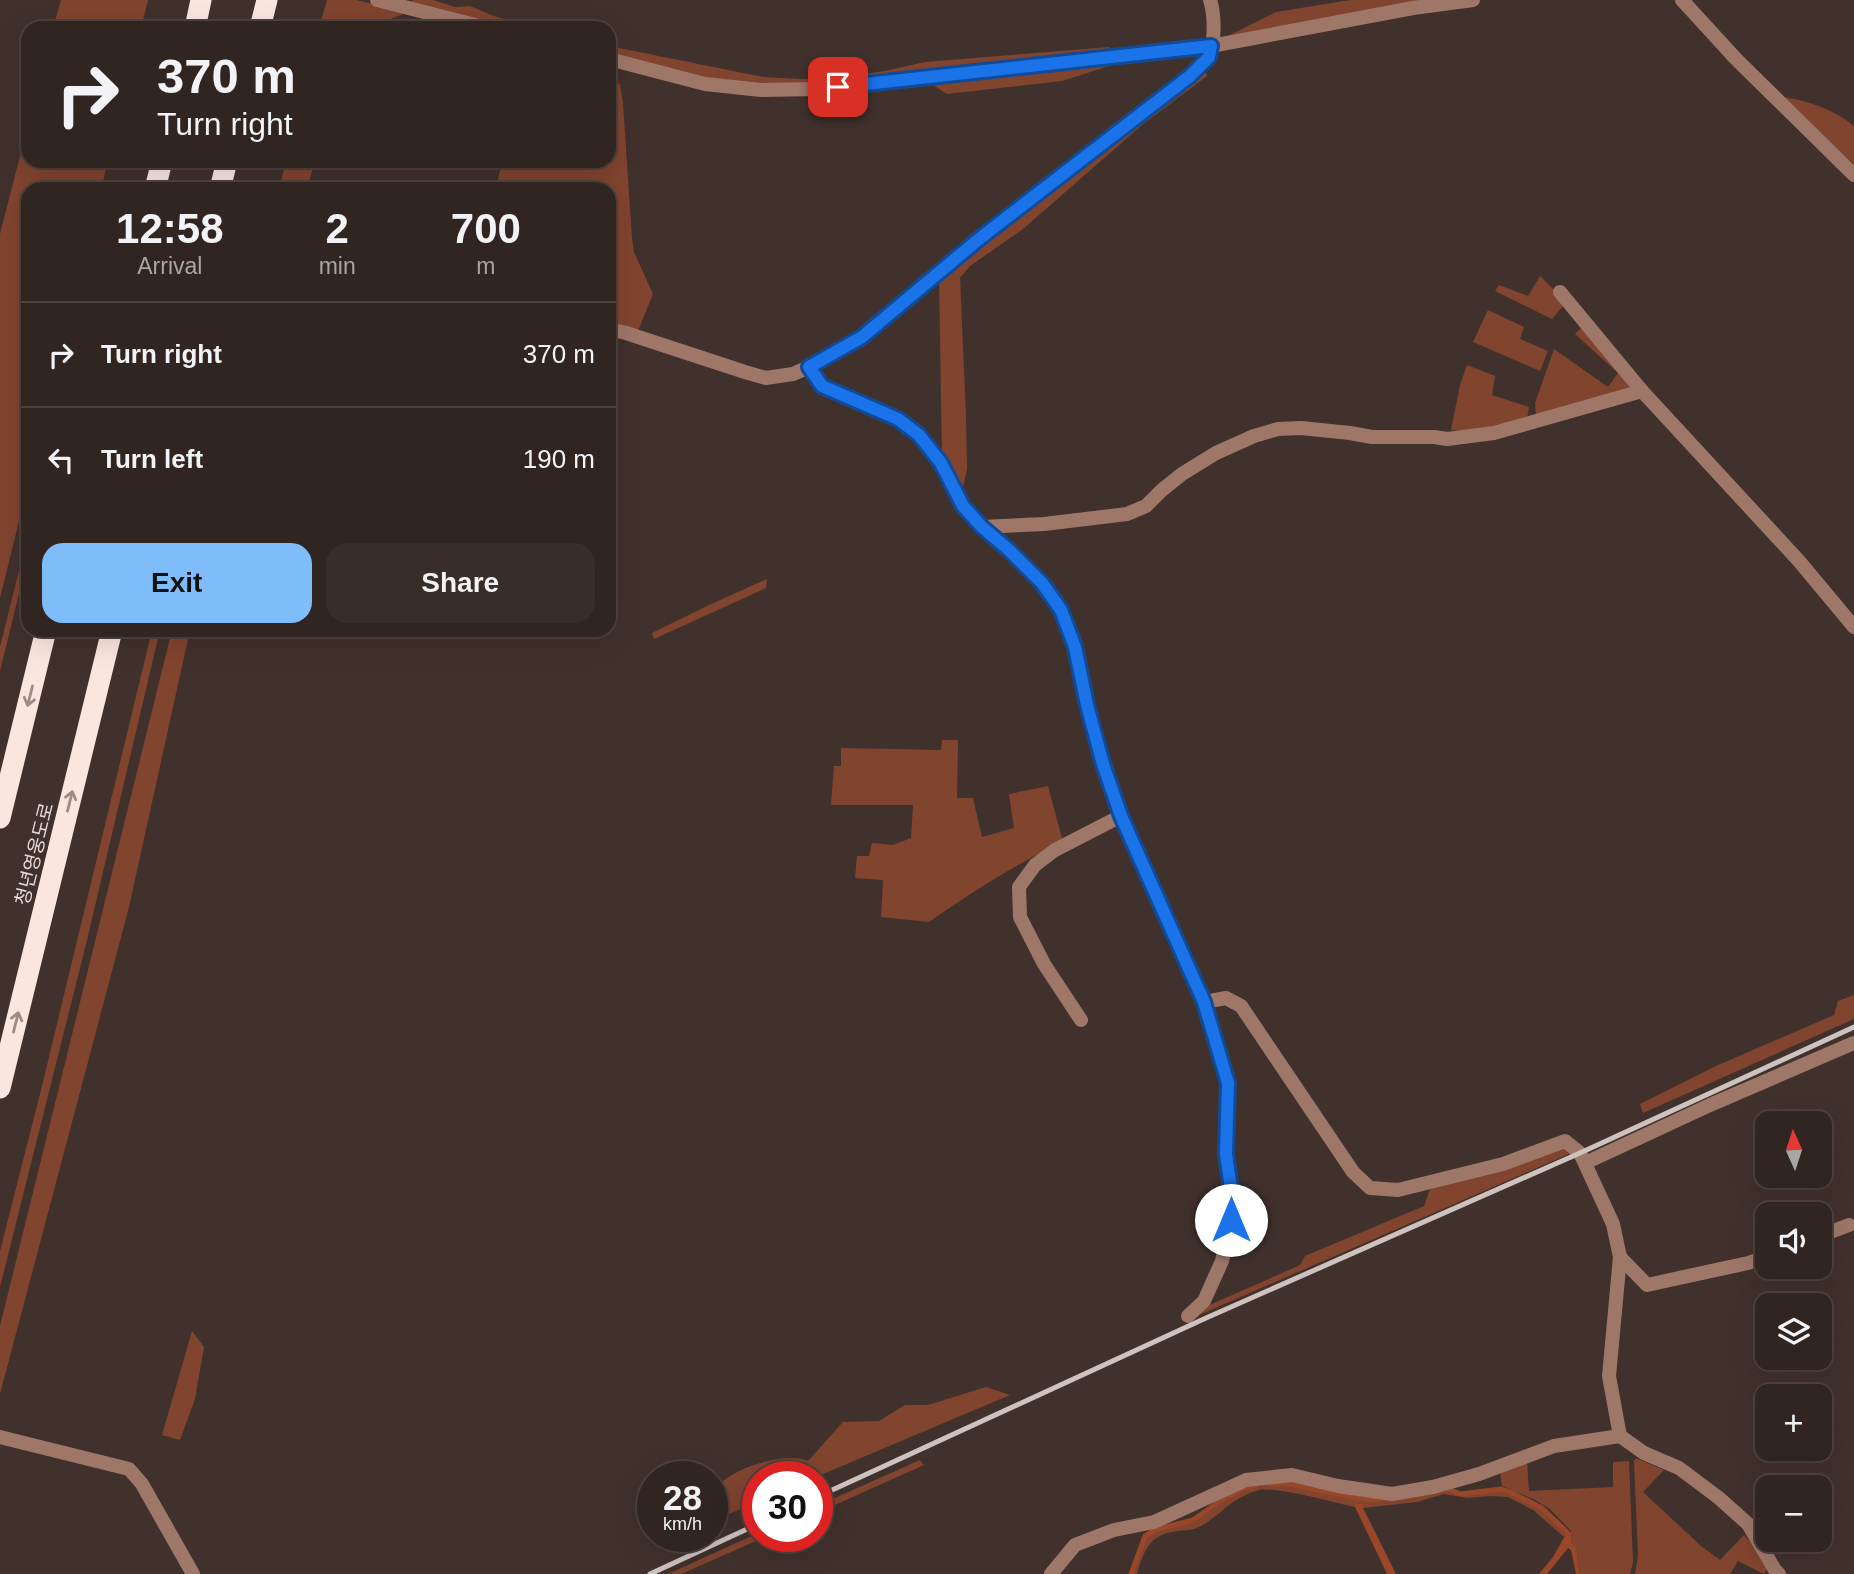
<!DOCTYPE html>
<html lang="en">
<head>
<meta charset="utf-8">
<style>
  body { margin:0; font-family:Arial,"Noto Sans KR",sans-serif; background:#392d2a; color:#f1f3f6; height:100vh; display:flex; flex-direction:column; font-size:26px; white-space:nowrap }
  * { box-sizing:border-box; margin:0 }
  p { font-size:23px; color:#a8a5a5 }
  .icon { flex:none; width:38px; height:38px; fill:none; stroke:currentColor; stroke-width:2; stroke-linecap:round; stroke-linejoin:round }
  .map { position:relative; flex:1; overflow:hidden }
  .sheet { position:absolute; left:21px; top:182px; width:595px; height:455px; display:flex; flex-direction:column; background:#312521; border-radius:21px; box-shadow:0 7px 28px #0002,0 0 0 2px #4c423f }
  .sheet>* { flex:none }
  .top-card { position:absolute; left:21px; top:21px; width:595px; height:147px; border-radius:21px; box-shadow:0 7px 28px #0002,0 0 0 2px #4c423f; background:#312521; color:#f1f3f6; overflow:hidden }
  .needle { width:46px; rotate:357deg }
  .tools { position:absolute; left:1755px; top:1111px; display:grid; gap:14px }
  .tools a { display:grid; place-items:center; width:77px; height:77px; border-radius:14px; background:#312521; box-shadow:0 7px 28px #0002,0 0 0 2px #4c423f; font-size:35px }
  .speed { position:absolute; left:637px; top:1461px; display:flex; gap:14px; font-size:35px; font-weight:700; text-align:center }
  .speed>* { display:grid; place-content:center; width:91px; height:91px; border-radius:50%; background:#312521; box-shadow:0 7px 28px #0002,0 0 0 2px #4c423f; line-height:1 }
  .speed small { font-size:18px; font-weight:400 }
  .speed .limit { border:10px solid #d22; background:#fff; color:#111 }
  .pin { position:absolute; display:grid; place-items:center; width:60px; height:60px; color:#fff; margin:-30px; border-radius:14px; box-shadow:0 4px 10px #0006 }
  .me { position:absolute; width:77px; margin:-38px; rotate:0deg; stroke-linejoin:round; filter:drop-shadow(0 0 5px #0008) }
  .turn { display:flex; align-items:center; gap:24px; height:147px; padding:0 21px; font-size:32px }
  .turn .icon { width:91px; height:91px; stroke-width:2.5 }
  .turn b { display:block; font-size:49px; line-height:60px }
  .eta { display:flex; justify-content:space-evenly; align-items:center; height:119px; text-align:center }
  .eta b { font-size:42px; font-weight:800; line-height:49px }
  .button { display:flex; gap:14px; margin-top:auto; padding:14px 21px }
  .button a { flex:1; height:80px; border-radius:21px; background:#7fbdfa; color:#111; font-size:28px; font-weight:800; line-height:80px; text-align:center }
  .button a+a { background:#392d2a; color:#f1f3f6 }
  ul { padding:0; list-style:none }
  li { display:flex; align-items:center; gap:21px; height:105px; padding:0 21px; border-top:2px solid #4c423f }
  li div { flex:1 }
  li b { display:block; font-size:26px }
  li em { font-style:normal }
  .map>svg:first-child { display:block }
  .green { fill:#81442f }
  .water { fill:#9a4729 }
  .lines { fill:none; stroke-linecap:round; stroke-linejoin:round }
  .stream { stroke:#9a4729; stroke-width:5 }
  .street { stroke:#9e7769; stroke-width:14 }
  .highway { stroke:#f9e6df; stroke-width:21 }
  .rail { stroke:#cec2bf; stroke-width:5 }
  .oneway { stroke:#9d8c86 }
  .route-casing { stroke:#114b97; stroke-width:18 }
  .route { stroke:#1a73e8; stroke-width:12 }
  .labels { text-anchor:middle; stroke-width:7; stroke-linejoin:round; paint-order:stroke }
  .street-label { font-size:19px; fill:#e5dad7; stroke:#41312c }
</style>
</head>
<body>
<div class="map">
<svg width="1854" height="1574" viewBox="0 0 1854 1574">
  <rect width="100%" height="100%" fill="#41312c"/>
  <g class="green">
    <path d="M 61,0 L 148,0 L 141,28 L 53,28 Z"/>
    <path d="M 327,0 L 356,0 L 409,12 L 366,28 L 319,28 Z"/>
    <path d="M 397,0 L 410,3 L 413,0 L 433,0 L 455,7 L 470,6 L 494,16 L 535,28 L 508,28 Z"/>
    <path d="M 1350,0 L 1434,0 L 1224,38 L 1276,12 Z"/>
    <path d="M 609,46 L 763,77 L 801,79 L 834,78 L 885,71 L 925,62 L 1110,47 L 1111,54 L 878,79 L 764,86 L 707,79 L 609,54 Z"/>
    <path d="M 1128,60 L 1062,81 L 947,94 L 932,84 Z"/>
    <path d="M 1204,68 L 1207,76 L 1142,125 L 1023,229 L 970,266 L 960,278 L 966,416 L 967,469 L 963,487 L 952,470 L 942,459 L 939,276 Z"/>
    <path d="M 609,81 L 620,84 L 623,103 L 632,238 L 634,252 L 653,294 L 638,331 L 609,324 L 609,189 L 496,189 L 502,161 L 609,161 Z"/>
    <path d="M 1783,97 C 1809,101 1833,109 1854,126 L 1854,165 Z"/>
    <path d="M 28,125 L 28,161 L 108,161 L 101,189 L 28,189 L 28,485 L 0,598 L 0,234 Z"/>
    <path d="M 286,161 L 315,161 L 307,189 L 279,189 Z"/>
    <path d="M 1540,276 L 1557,293 L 1564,305 L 1552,319 L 1495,291 L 1499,285 L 1528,296 Z"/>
    <path d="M 1488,310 L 1524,327 L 1520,339 L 1548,351 L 1540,371 L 1473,342 Z"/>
    <path d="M 1584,325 L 1638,389 L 1536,417 L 1535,403 L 1554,349 L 1608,387 L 1618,373 L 1575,334 Z"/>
    <path d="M 1467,365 L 1495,376 L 1492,395 L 1529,407 L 1527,419 L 1489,431 L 1451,430 L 1460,385 Z"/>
    <path d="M 28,534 L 28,557 L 0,671 L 0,647 Z"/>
    <path d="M 767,579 L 766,588 L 654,639 L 652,633 L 709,605 Z"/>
    <path d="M 152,630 L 160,630 L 87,940 L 0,1287 L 0,1251 L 42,1086 Z"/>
    <path d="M 172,630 L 190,630 L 129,907 L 0,1394 L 0,1326 Z"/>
    <path d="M 942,740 L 958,740 L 957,798 L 973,798 L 982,837 L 1014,828 L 1009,794 L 1048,786 L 1063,842 C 1015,864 973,892 929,922 L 881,917 L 883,880 L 855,878 L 857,856 L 869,856 L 872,843 L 893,845 L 911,838 L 913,805 L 831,805 L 834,766 L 841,766 L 841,748 L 941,750 Z"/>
    <path d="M 1854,995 L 1854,1019 L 1643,1113 L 1640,1104 L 1716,1066 L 1834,1015 L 1838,1001 Z"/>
    <path d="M 1563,1148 L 1569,1154 L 1197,1316 L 1205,1307 L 1300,1265 L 1305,1256 L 1424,1206 L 1430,1189 Z"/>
    <path d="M 192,1331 L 204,1347 L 195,1399 L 180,1440 L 162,1435 Z"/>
    <path d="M 986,1387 L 1010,1395 L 816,1477 L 758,1477 L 758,1502 L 712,1521 C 712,1513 710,1500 713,1493 C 722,1470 787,1450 808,1461 L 843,1422 L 879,1421 L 905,1405 L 928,1405 Z"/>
    <path d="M 1636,1458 L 1664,1470 L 1643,1492 L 1701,1546 L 1720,1560 L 1744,1535 L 1753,1545 L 1767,1570 L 1764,1574 L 1738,1561 L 1730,1574 L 1635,1574 L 1638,1556 L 1634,1461 Z"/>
    <path d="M 920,1460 L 924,1465 L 817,1513 L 817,1506 Z"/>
    <path d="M 1527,1461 L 1529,1491 L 1613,1487 L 1613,1462 L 1629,1461 L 1633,1562 L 1630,1574 L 1580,1574 L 1576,1548 L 1571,1542 L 1572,1532 L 1550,1509 L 1535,1500 L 1502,1486 L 1500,1471 Z"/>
    <path d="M 1262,1485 L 1290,1486 L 1372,1501 L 1445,1489 L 1461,1494 L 1501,1490 L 1509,1492 L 1541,1509 L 1567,1533 L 1564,1537 L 1533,1510 L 1508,1497 L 1490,1496 L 1467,1498 L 1444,1494 L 1417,1502 L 1363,1508 L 1363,1504 L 1355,1503 L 1355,1507 C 1331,1502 1281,1487 1259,1490 C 1251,1492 1245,1495 1238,1499 C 1224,1507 1210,1524 1194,1529 C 1187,1531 1179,1530 1172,1532 C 1148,1536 1143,1554 1137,1574 L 1132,1574 L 1145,1540 L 1151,1533 L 1174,1526 L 1194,1522 L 1221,1503 L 1248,1489 Z"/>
    <path d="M 758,1533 L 758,1536 L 765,1537 L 681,1574 L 668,1574 Z"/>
  </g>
  <g class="water">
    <path d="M 1355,1503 L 1363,1504 L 1363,1508 L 1396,1574 L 1387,1574 L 1355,1507 Z"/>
    <path d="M 1567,1532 L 1572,1532 L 1571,1542 L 1576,1548 L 1580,1574 L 1576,1574 L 1571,1550 L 1568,1548 L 1547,1574 L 1539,1574 L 1553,1557 Z"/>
  </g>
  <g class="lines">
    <g class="stream">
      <path d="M 1269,1484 L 1290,1484 L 1361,1499 L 1372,1500 L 1384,1498"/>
      <path d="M 1445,1488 L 1461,1494 L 1501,1489 L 1510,1492 L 1542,1508 L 1567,1532"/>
      <path d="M 1131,1574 L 1145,1536 L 1155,1530 L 1193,1520 L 1220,1501 L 1247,1487 L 1256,1485"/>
    </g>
    <g class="street">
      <path d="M 377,0 L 487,28"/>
      <path d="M 1682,0 L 1736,59 L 1854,175"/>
      <path d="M 609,59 L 705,84 L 761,90 L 819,89 L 1211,46 L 1413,8 L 1473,0"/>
      <path d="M 1560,292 L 1642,391 L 1799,561 L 1854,627"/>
      <path d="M 609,329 L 626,333 L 745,372 L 766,378 L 793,374 L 809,367 L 862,337 L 979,239 L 1190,76 C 1195,71 1206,63 1209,56 C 1215,42 1215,15 1210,0"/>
      <path d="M 809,367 L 822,386 L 898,419 L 919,435 L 941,463 L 963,506 L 982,527 L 1009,550 L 1042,583 L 1061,610 L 1075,647 L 1087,705 L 1103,764 L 1121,816 L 1204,1002 L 1226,998 L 1241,1006 L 1353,1172 L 1370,1188 L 1398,1190 L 1503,1164 L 1565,1141 L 1580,1153 L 1613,1224 L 1620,1257 L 1609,1376 L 1620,1436"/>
      <path d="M 982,527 L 1044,524 L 1127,514 L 1146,506 L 1162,490 L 1182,474 L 1216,453 L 1254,436 L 1278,429 L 1301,428 L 1350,433 L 1372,437 L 1434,437 L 1447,439 L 1494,433 L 1642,391"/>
      <path d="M 1081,1020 L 1044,964 L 1020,917 L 1019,887 L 1035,865 L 1055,850 L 1121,816"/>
      <path d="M 1585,1163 L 1710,1105 L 1854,1043"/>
      <path d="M 1820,1236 L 1849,1225"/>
      <path d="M 1620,1257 L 1647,1285 L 1748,1263 L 1768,1256"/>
      <path d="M 1188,1316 L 1204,1301 L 1222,1261 L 1231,1220 L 1231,1189 L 1226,1154 L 1228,1083 L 1204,1002"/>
      <path d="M 0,1437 L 129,1469 L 142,1484 L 193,1574"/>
      <path d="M 1051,1574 L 1075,1545 L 1114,1530 L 1154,1522 L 1246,1480 L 1292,1475 L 1338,1486 L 1392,1494 L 1433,1487 L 1479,1474 L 1554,1446 L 1620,1436 L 1644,1453 L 1679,1468 L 1719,1498 L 1748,1524 L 1775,1570 L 1779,1574"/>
    </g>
    <g class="highway">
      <path d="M 195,28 L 201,0"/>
      <path d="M 260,28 L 267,0"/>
      <path d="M 155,189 L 162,161"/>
      <path d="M 220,189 L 227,161"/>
      <path d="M 0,818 L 46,630"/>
      <path d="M 0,1088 L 112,630"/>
    </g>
    <g class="rail">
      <path d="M 817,1497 L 1206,1318 L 1580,1153 L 1854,1027"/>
      <path d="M 650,1574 L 758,1524"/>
    </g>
  </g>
  <defs><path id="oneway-shaft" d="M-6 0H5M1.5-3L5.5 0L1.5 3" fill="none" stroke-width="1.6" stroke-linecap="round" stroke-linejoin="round" transform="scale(1.75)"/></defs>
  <g class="oneway">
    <use href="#oneway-shaft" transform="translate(30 696) rotate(104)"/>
    <use href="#oneway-shaft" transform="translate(70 801) rotate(-76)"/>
    <use href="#oneway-shaft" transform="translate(16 1022) rotate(-76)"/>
  </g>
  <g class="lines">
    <g class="route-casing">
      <path id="route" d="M 838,87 L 1211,46 L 1209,57 L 1190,76 L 979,239 L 862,337 L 809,367 L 822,386 L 898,419 L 919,435 L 941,463 L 963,506 L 982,527 L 1009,550 L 1042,583 L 1061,610 L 1075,647 L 1087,705 L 1103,764 L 1121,816 L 1204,1002 L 1228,1083 L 1226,1154 L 1231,1189 L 1231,1220"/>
    </g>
    <use href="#route" class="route"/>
  </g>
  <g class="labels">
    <g class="street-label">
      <text transform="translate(34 854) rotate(-76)" y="7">청년영웅도로</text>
    </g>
  </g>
</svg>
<div class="tools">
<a><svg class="needle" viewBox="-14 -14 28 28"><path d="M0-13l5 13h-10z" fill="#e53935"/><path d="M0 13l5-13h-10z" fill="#a8a5a5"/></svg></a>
<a><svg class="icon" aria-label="sound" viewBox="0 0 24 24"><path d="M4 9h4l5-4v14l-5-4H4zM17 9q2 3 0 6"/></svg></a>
<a><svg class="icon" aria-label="layers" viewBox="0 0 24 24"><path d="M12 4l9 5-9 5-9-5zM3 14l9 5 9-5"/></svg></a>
<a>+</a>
<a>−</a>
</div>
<div class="speed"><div>28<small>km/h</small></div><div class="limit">30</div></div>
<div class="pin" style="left:838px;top:87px;background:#d93025"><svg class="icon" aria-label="arrive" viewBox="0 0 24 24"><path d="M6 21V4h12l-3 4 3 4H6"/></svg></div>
<svg class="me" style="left:1231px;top:1220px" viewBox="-20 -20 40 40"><circle r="19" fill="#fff"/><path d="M0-13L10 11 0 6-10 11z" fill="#1a73e8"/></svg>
<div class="top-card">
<div class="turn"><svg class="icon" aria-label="right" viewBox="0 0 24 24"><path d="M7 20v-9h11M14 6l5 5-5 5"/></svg><div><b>370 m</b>Turn right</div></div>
</div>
<section class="sheet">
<div class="eta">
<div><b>12:58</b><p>Arrival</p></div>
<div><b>2</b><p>min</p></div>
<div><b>700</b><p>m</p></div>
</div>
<ul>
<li><svg class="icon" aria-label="right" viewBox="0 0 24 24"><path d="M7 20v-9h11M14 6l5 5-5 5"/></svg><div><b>Turn right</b></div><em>370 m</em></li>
<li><svg class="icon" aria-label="left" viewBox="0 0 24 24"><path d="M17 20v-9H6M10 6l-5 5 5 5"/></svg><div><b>Turn left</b></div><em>190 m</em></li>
</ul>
<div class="button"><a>Exit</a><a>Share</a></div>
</section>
</div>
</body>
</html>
